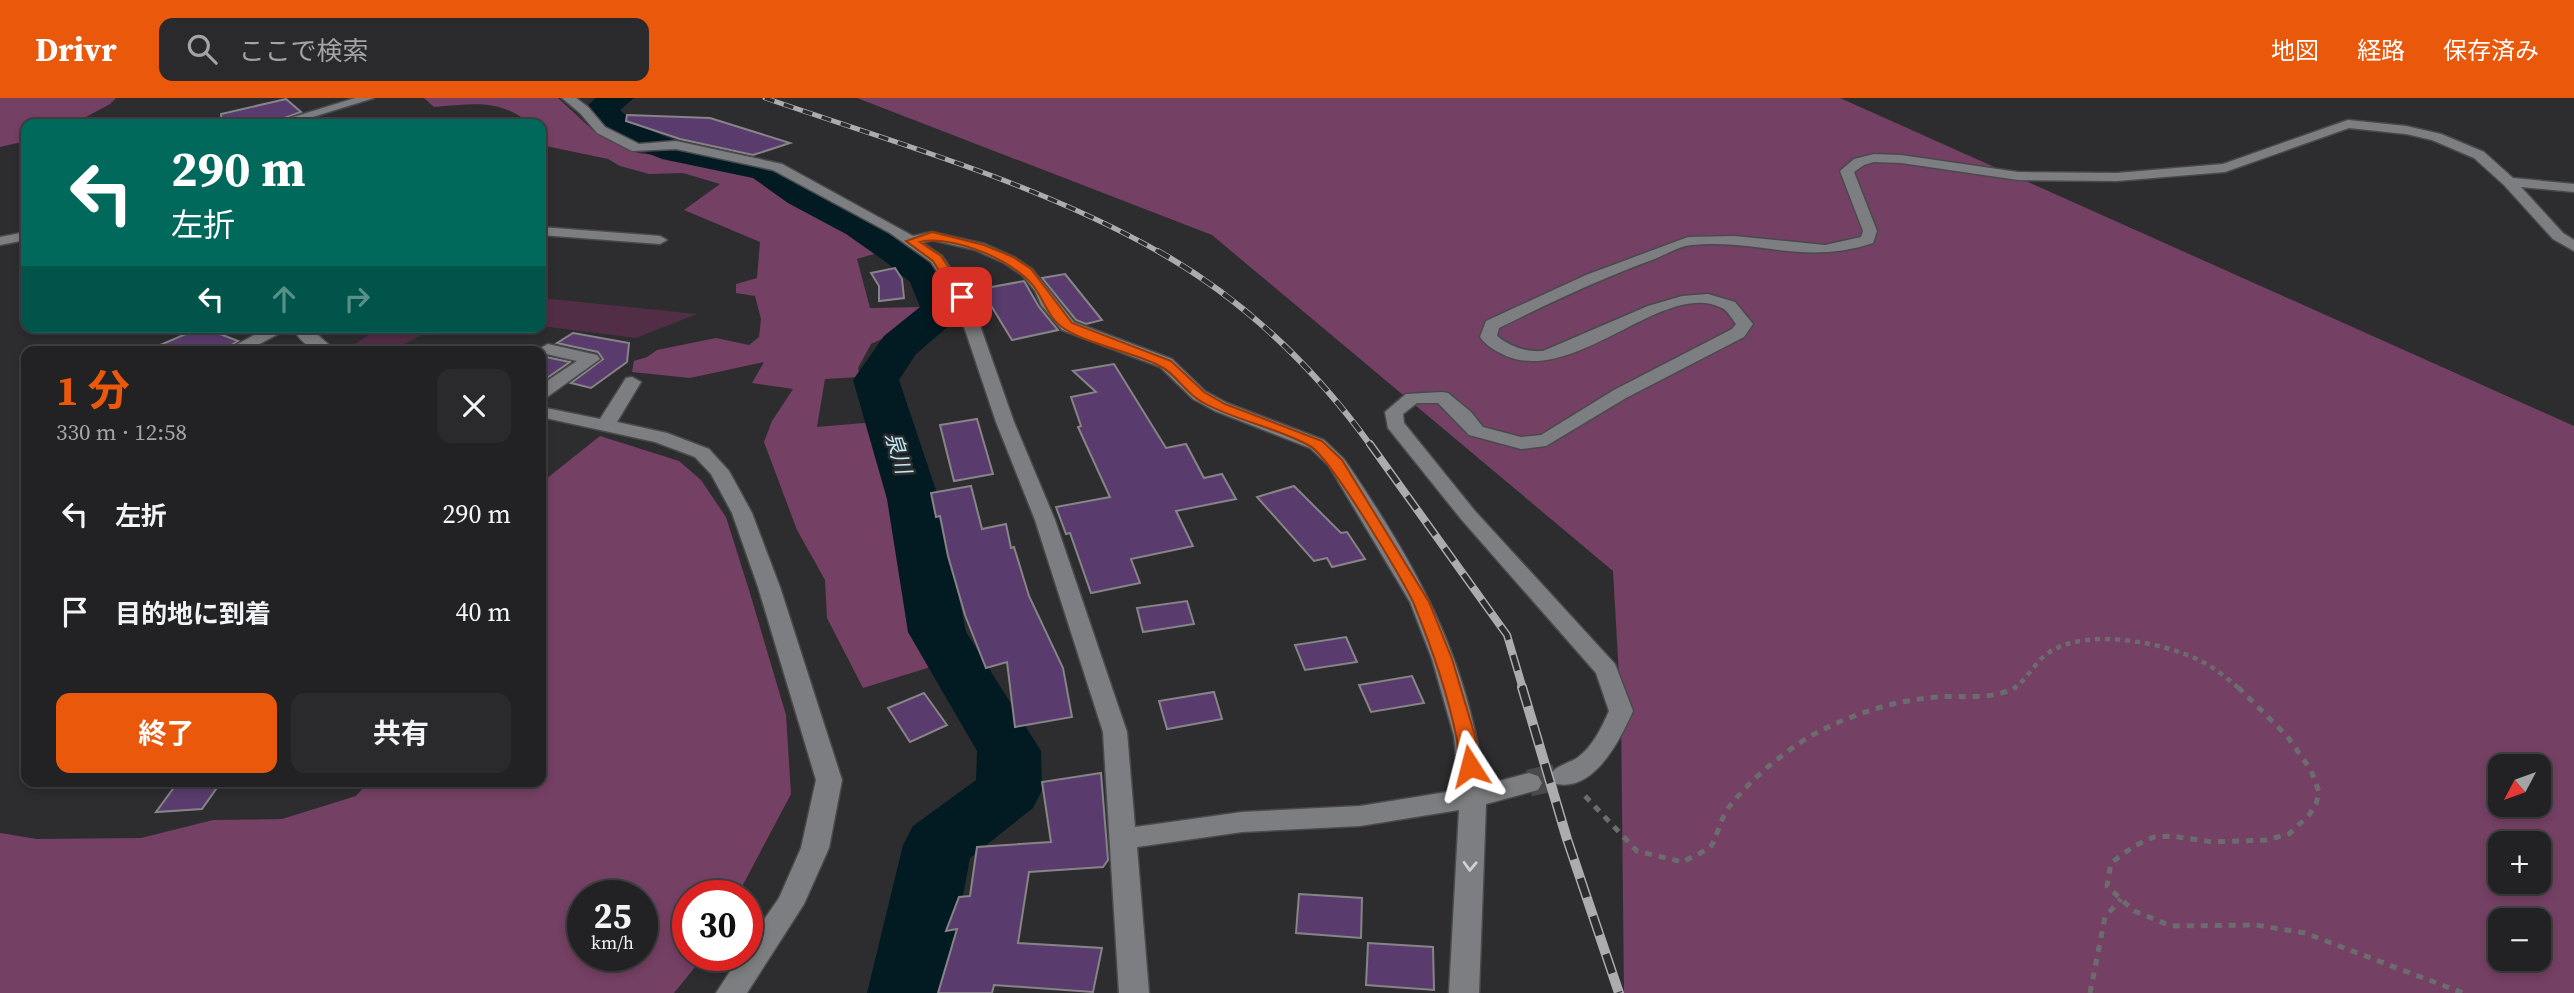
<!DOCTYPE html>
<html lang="ja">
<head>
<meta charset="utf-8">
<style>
  body { margin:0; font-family:"Source Serif 4","Noto Sans JP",serif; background:#2a2a2c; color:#f1f3f6; height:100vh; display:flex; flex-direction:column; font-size:26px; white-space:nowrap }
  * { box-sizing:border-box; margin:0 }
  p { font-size:23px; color:#a2a4a6 }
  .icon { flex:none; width:38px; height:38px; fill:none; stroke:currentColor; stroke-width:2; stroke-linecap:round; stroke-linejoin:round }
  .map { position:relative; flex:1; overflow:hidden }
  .drawer { position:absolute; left:21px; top:248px; width:525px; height:441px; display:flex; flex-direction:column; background:#222224; border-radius:14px; box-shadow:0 4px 10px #0003,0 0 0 2px #3f3f41 }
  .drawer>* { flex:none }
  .top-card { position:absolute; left:21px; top:21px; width:525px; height:214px; border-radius:14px; box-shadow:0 4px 10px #0003,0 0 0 2px #3f3f41; background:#00695c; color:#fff; overflow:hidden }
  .needle { width:46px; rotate:229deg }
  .fabs { position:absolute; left:2488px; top:656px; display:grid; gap:14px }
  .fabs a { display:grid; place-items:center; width:63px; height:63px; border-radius:14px; background:#222224; box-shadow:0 4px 10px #0003,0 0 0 2px #3f3f41; font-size:35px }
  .speed { position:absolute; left:567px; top:782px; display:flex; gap:14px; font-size:35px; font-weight:700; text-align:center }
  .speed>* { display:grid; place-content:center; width:91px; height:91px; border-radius:50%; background:#222224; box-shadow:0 4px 10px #0003,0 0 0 2px #3f3f41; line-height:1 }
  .speed small { font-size:18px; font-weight:400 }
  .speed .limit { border:10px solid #d22; background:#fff; color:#111 }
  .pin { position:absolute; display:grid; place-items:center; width:60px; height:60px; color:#fff; margin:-30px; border-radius:14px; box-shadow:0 4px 10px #0006 }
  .me { position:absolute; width:77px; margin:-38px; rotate:351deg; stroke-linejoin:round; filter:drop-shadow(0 0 5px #0008) }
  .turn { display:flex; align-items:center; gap:24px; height:147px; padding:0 35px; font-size:32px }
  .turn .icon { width:91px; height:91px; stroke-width:2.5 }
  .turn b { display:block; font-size:49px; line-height:60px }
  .lanes { display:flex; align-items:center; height:66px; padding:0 35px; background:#0003; justify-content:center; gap:35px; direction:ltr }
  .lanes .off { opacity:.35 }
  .round { display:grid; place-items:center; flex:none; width:74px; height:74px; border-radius:14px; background:#2a2a2c }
  .head { display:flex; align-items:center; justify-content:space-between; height:119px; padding:0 35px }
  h1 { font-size:42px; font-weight:700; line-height:52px; color:#ea580c }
  .button { display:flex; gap:14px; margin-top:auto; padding:14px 35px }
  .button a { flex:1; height:80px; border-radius:14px; background:#ea580c; color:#fff; font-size:28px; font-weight:700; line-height:80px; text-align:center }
  .button a+a { background:#2a2a2c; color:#f1f3f6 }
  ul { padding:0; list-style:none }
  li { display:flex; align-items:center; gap:21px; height:98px; padding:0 35px }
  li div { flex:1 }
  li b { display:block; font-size:26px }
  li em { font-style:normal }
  header { display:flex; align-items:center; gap:42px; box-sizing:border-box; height:98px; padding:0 35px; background:#ea580c; color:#fff }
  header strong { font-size:33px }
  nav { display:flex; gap:38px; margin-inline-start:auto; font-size:24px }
  .search { width:490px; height:63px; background:#2a2a2c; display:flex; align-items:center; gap:18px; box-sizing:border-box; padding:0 24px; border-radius:14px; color:#a2a4a6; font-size:26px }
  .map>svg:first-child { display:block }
  .green { fill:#522d46 }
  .forest { fill:#744063; fill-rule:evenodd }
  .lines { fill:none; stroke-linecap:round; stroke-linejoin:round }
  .river { fill:#021a22; fill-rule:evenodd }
  .building { fill:#593c6d; stroke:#868487; stroke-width:2 }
  .minor-tunnel { stroke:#4a4a4d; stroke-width:27; stroke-dasharray:27 13; stroke-linecap:butt }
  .minor-casing { stroke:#494a4c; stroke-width:3 }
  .path-far1 { stroke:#6c6c6f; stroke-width:4.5; stroke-dasharray:5 5; stroke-linecap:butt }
  .path { stroke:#6c6c6f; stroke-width:5; stroke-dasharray:7 7; stroke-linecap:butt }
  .minor { fill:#7d7e81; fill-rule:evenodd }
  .rail-far3-casing { stroke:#acacae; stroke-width:5 }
  .rail-far2-casing { stroke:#acacae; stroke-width:6 }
  .rail-far1-casing { stroke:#acacae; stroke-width:8 }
  .rail-casing { stroke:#acacae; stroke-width:10 }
  .rail-far3 { stroke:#2d2d30; stroke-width:3.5; stroke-dasharray:10; stroke-linecap:butt }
  .rail-far2 { stroke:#2d2d30; stroke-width:4.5; stroke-dasharray:13; stroke-linecap:butt }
  .rail-far1 { stroke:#2d2d30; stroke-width:5; stroke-dasharray:16; stroke-linecap:butt }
  .rail { stroke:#2d2d30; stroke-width:7; stroke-dasharray:20; stroke-linecap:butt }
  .oneway { stroke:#d1d1d4 }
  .route { fill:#ea580c; stroke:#983908; stroke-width:2 }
  .labels { text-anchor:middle; stroke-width:5; stroke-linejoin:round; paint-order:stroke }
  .water-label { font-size:21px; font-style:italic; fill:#c1eaf7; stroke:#2d2d30 }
</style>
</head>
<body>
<header>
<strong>Drivr</strong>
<div class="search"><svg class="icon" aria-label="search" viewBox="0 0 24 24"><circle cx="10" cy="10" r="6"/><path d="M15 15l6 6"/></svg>ここで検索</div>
<nav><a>地図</a><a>経路</a><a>保存済み</a></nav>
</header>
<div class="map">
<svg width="2574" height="895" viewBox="0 0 2574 895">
  <rect width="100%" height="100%" fill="#2d2d30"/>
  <g class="green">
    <path d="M 541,200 L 697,216 L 636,240 L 541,228 Z"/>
    <path d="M 381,229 L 435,229 C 409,243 381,265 352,248 Z"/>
  </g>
  <g class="forest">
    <path d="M 0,0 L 116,0 L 110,6 L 73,26 L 26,26 L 26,43 L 0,49 Z"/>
    <path d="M 424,0 L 558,0 L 596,35 L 638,55 L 702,63 L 757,74 L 884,153 L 857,161 L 870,210 L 923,209 L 910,228 L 871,246 L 858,270 L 860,279 L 825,281 L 817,329 L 876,324 L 906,442 L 921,530 L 940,566 L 863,590 L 827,520 L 825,482 L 797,432 L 764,344 L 772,323 L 793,291 L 752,285 L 764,264 L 690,280 L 632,274 L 634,263 L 647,259 L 657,252 L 716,240 L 749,247 L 759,239 L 761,221 L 755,198 L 736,195 L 736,186 L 757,180 L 760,144 L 684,112 L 720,86 L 683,75 L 649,76 L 620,68 L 608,61 L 541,47 L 541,26 L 530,26 C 500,0 472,6 434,9 Z"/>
    <path d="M 857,0 L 1840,0 L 2574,328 L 2574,895 L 1624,895 L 1621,613 L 1613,473 L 1212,137 ZM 2501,668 L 2539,668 L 2539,707 L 2501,707 ZM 2501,746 L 2539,746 L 2539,784 L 2501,784 ZM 2501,822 L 2539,822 L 2539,861 L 2501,861 Z"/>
    <path d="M 600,338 L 679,363 L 701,382 L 726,419 L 749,492 L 786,617 L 791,696 L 737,798 L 688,798 L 688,858 L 704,858 L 674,895 L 0,895 L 0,735 L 37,741 L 141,740 L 213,722 L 282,721 L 356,698 L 368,684 L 541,684 L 541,385 ZM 583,798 L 642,798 L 642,858 L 583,858 Z"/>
  </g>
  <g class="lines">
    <path class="river" d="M 596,0 L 634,0 L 620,12 L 635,26 L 683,46 L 776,65 L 814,89 L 872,120 L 942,170 L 963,212 L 957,221 L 916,256 L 899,282 L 939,401 L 966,534 L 1041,653 L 1042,692 L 1033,710 L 970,760 L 945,895 L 867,895 L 903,747 L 913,728 L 976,682 L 977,653 L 908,534 L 887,401 L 853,282 L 884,238 L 920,209 L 910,184 L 886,164 L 846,136 L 788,105 L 753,80 L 662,61 L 627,47 L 611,40 L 585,10 Z"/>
  </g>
  <g class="building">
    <path d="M 286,1 L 301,14 L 268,26 L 222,26 L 221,16 Z"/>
    <path d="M 627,17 L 710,20 L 790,45 L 753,57 L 680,41 L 626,23 Z"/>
    <path d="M 895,170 L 902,181 L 904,200 L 879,203 L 879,188 L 871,175 Z"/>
    <path d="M 1065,176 L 1102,222 L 1086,226 L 1076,222 L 1042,180 Z"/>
    <path d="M 1024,183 L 1039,209 L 1058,232 L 1012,242 L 981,191 Z"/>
    <path d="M 202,229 L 238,243 L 220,254 L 144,254 Z"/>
    <path d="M 573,235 L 629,245 L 627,264 L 591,290 L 571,285 L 603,261 L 598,254 L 557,245 Z"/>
    <path d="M 541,257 L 541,258 L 570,264 L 547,280 L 541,278 Z"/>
    <path d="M 1114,266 L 1166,350 L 1186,346 L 1204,380 L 1222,376 L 1236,401 L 1176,413 L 1193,448 L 1131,461 L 1140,485 L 1091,495 L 1070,435 L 1066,436 L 1056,409 L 1110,399 L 1078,329 L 1081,328 L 1071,299 L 1096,294 L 1073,273 Z"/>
    <path d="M 977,321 L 993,376 L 954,383 L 940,327 Z"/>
    <path d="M 971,388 L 982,431 L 1006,426 L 1011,450 L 1014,449 L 1029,498 L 1063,570 L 1072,619 L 1015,629 L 1007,564 L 986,570 L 965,517 L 948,458 L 940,418 L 936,419 L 931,395 Z"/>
    <path d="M 1294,388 L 1341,435 L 1347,434 L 1365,461 L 1332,469 L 1327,460 L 1314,463 L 1257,399 Z"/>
    <path d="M 1187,503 L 1194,526 L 1143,534 L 1137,510 Z"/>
    <path d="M 1346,539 L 1357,564 L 1305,572 L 1295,547 Z"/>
    <path d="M 1412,578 L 1424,605 L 1371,614 L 1359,587 Z"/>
    <path d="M 1214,594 L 1222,621 L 1167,631 L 1159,603 Z"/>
    <path d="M 924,595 L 947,627 L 910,644 L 888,610 Z"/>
    <path d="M 1101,675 L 1108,762 L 1103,769 L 1029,774 L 1018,845 L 1102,850 L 1093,894 L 994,887 L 992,895 L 938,895 L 957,831 L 946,833 L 959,799 L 970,798 L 977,749 L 1051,744 L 1042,684 Z"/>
    <path d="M 178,684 L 221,684 L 202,711 L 156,714 Z"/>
    <path d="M 1299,796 L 1362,800 L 1361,840 L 1296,835 Z"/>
    <path d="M 1368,845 L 1433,849 L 1434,892 L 1366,887 Z"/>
  </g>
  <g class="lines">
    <path class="minor-tunnel" d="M 1529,685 L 1562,678"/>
    <g class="minor-casing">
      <g id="minor">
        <path d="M 355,0 L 374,0 L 290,26 L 271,26 Z"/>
        <path d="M 562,0 L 576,0 L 588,9 L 605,29 L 639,46 L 676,43 L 782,66 L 913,138 L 932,134 L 985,146 L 1014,159 L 1032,171 L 1074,224 L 1172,261 L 1205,293 L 1227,305 L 1324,342 L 1344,361 C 1415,465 1469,560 1484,687 L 1529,675 L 1538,678 L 1542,685 L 1538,692 L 1486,706 L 1479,895 L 1449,895 L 1459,712 L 1360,728 L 1242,734 L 1137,749 L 1149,895 L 1119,895 L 1103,634 L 1035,422 L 996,324 L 954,199 L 931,164 L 890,135 L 773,72 L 676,51 L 632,53 L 597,35 L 580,15 ZM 932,142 L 975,152 L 1004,165 L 1022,177 L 1035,193 L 1041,207 L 1062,232 L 1160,269 L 1193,301 L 1215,313 L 1310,350 L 1329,368 L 1410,504 L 1432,561 L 1454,638 L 1459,692 L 1360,708 L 1242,714 L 1135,729 L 1127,634 L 1055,422 L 1014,324 L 970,199 L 942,158 L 923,145 Z"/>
        <path d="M 2348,22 L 2406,28 L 2441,36 L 2484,54 L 2513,80 L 2574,86 L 2574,94 L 2521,89 L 2563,135 L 2574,142 L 2574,153 L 2553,141 L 2504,87 L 2474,60 L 2432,42 L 2406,36 L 2349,30 L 2225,74 L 2117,83 L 2018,82 L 1901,65 L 1874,64 L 1864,67 L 1854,74 L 1877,133 L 1873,145 C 1804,168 1759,141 1692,147 C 1679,148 1665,157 1652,162 C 1600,181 1549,205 1499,230 L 1497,238 C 1511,249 1525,254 1543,253 L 1648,208 L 1682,198 L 1708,196 L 1735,204 L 1753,226 L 1744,239 L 1626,300 L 1546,348 L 1521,351 L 1469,337 L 1438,305 L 1417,305 L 1403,316 L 1404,325 L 1475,413 L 1615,566 L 1633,613 C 1620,642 1593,697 1553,685 L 1549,678 C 1555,668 1567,666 1577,660 C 1593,648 1601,631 1609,613 L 1596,575 L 1461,421 L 1388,330 L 1385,314 L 1406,296 L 1442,294 L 1448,295 L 1471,314 L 1483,329 L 1521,339 L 1541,337 L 1614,292 L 1732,231 L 1736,226 C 1732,221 1728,213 1722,210 C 1665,180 1577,287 1506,258 C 1496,253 1486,248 1480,239 L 1486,223 L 1586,177 L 1688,139 L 1734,138 L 1825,147 L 1861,139 L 1863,133 L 1840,73 L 1854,61 L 1874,56 L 1901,57 L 2018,74 L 2117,75 L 2223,66 Z"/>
        <path d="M 541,129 L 660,138 L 667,142 L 660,146 L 541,137 Z"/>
        <path d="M 26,134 L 26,142 L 0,147 L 0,139 Z"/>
        <path d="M 269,229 L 291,229 L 245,254 L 223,254 Z"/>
        <path d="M 293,229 L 309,229 L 337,254 C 318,254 301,249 293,229 Z"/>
        <path d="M 548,246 L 597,257 L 600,261 L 547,299 L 541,300 L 541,287 L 577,263 L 542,255 L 539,251 Z"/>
        <path d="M 632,279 L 641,284 L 617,324 L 667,335 L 709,351 L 729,373 L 752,415 L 780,489 L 842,682 L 829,750 L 804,806 L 747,895 L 716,895 L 740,858 L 747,858 L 747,846 L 779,800 L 801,750 L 816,682 L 758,489 L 732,415 L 711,376 L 695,359 L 655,344 L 541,319 L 541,309 L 600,321 L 626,280 Z"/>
      </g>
    </g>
    <path class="path-far1" d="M 2013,591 C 2028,581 2035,563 2051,553 C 2089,530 2163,544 2201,563 C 2215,570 2228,581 2240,591"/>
    <g class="path">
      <path d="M 2238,589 L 2287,638 L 2311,672 L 2319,694 L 2316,706 L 2309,717 L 2289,736 L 2266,742 L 2212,744 L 2172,738 L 2154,739 L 2134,748 L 2111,765 L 2107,788 L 2134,813 L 2171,828 L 2256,827 L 2305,835 L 2463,895"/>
      <path d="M 1585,698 L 1637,753 L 1683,764 C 1691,759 1705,754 1711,748 C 1716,742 1721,719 1729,709 C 1751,680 1791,647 1824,631 C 1859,614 1898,602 1937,599 C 1964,597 1991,603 2016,589"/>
      <path d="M 2090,895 L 2105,819 L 2121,801"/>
    </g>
    <use href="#minor" class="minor"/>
    <g class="rail-far3-casing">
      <path id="rail-far3" d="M 765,0 C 898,46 1038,85 1161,155"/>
    </g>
    <g class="rail-far2-casing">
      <path id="rail-far2" d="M 1158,153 C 1243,201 1314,269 1371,348"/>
    </g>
    <g class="rail-far1-casing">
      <path id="rail-far1" d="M 1370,346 L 1507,537 L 1523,591"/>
    </g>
    <g class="rail-casing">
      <path id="rail" d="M 1522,589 L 1567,741 L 1619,895"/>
    </g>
    <use href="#rail-far3" class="rail-far3"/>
    <use href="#rail-far2" class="rail-far2"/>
    <use href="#rail-far1" class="rail-far1"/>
    <use href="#rail" class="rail"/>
  </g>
  <defs><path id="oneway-chevron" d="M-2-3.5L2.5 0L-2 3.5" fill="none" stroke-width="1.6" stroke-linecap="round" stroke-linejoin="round" transform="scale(1.75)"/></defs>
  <use class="oneway" href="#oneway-chevron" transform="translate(1470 768) rotate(92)"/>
  <path class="route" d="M 932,134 L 984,147 L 1013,159 L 1031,171 L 1072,225 L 1171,263 L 1204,294 L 1225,306 L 1322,343 L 1342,362 L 1429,504 L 1452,561 L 1475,638 L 1480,668 L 1477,673 L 1463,673 C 1457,663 1459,649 1456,637 C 1447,593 1431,548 1414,506 C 1403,481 1330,359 1310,348 C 1276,329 1236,323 1202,304 C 1185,295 1176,275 1158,267 C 1132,254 1088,246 1065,231 C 1051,223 1045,206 1037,193 C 1020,164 952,136 920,144 L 941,158 L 968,199 L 957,202 L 933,163 L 906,143 Z"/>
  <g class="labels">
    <g class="water-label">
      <text transform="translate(898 355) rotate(73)" y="7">泉川</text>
    </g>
  </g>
</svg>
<div class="fabs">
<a><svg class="needle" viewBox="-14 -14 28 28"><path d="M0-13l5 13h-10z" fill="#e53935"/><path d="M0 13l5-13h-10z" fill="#a2a4a6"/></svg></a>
<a>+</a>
<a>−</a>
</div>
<div class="speed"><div>25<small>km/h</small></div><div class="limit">30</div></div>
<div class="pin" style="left:962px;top:199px;background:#d93025"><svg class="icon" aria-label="arrive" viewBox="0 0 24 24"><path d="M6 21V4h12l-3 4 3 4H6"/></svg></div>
<svg class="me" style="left:1470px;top:668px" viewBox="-20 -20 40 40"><path d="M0-17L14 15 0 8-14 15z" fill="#ea580c" stroke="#fff" stroke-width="4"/></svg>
<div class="top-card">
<div class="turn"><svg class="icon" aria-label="left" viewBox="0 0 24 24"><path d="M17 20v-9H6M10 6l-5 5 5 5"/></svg><div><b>290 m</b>左折</div></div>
<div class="lanes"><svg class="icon" aria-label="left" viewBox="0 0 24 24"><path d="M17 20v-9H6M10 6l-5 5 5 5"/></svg><svg class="icon off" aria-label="ahead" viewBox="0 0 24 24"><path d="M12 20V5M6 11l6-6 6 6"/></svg><svg class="icon off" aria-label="right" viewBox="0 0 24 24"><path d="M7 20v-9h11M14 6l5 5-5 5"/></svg></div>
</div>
<section class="drawer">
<div class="head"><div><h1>1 分</h1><p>330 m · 12:58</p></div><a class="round"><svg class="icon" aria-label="close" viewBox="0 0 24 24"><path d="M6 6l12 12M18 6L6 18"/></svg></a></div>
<ul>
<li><svg class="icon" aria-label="left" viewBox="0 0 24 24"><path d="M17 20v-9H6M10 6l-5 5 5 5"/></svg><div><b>左折</b></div><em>290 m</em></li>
<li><svg class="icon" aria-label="arrive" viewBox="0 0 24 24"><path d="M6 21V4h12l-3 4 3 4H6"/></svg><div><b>目的地に到着</b></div><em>40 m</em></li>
</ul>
<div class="button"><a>終了</a><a>共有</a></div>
</section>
</div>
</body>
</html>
